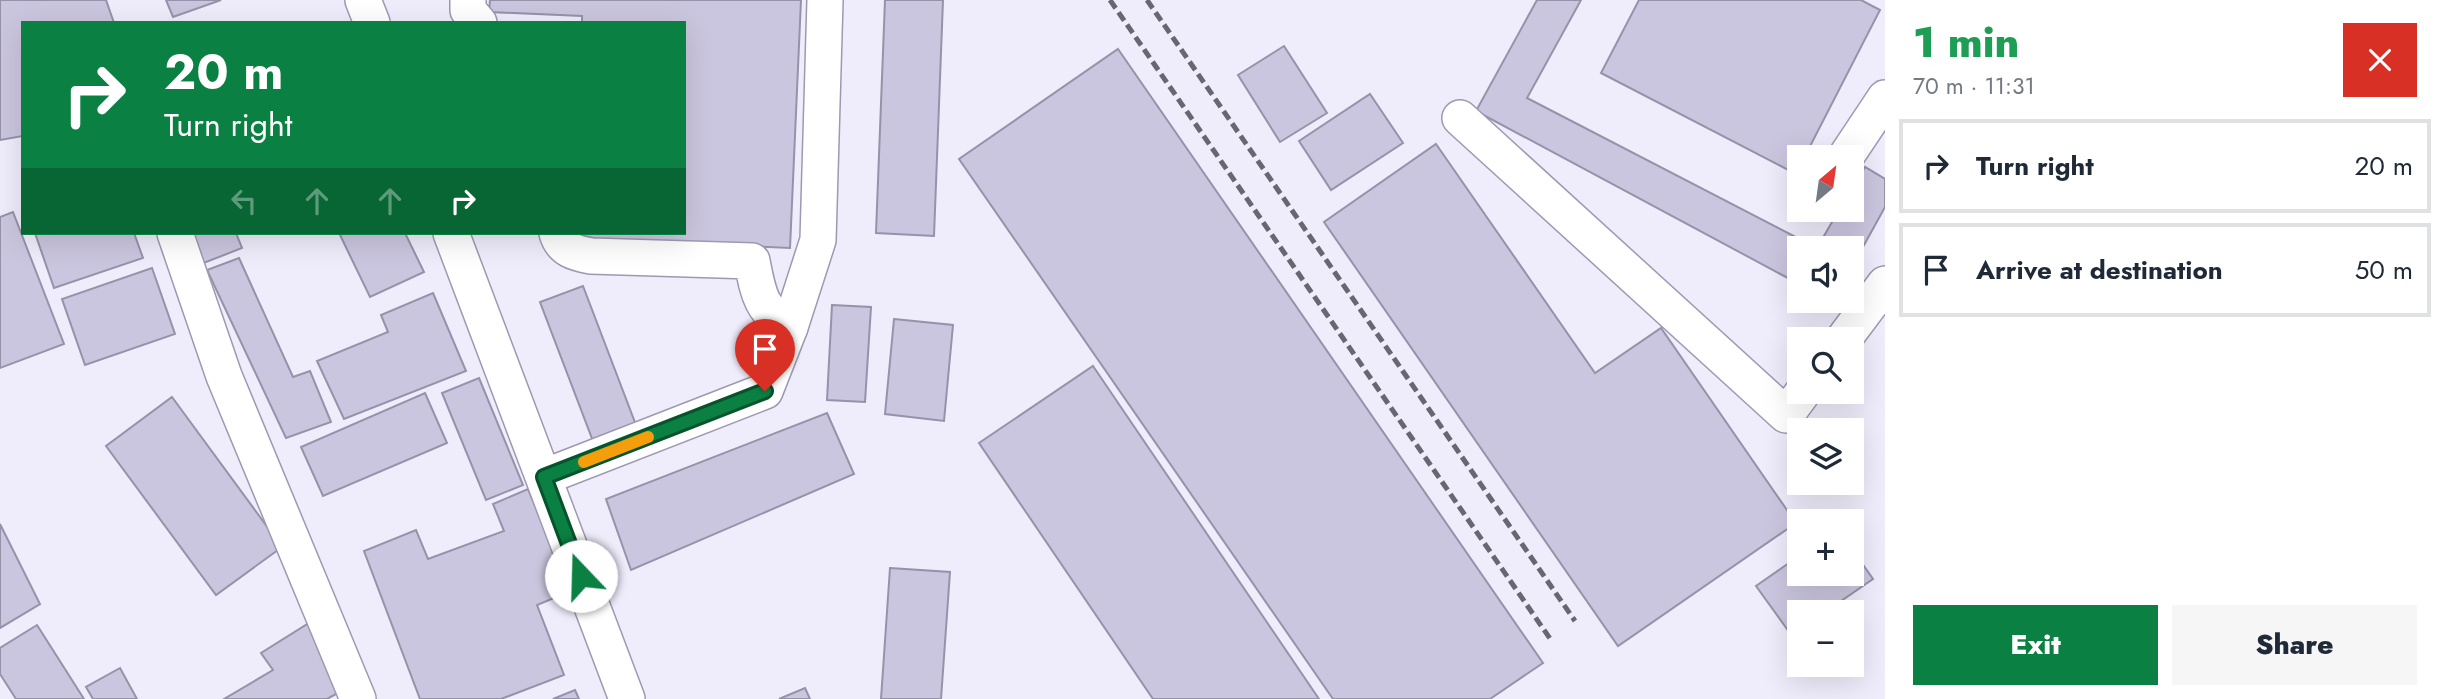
<!DOCTYPE html>
<html lang="en">
<head>
<meta charset="utf-8">
<style>
  body { margin:0; font-family:Jost,sans-serif; background:#f6f6f7; color:#1f2937; height:100vh; display:flex; flex-direction:column; font-size:26px; white-space:nowrap }
  * { box-sizing:border-box; margin:0 }
  p { font-size:23px; color:#747a83 }
  .icon { flex:none; width:38px; height:38px; fill:none; stroke:currentColor; stroke-width:2; stroke-linecap:round; stroke-linejoin:round }
  .map { position:relative; flex:1; overflow:hidden }
  .panel { display:flex; flex-direction:column; background:#fff; width:560px }
  .panel>* { flex:none }
  .banner { position:absolute; left:21px; top:21px; width:665px; height:214px; border-radius:0px; box-shadow:0 7px 28px #0002; background:#0b8043; color:#fff; overflow:hidden }
  .needle { width:46px; rotate:29deg }
  .tools { position:absolute; left:1787px; top:145px; display:grid; gap:14px }
  .tools a { display:grid; place-items:center; width:77px; height:77px; border-radius:0px; background:#fff; box-shadow:0 7px 28px #0002; font-size:35px }
  .pin { position:absolute; display:grid; place-items:center; width:60px; height:60px; color:#fff; margin:-72px -30px; border-radius:50% 50% 50% 0; rotate:-45deg; box-shadow:0 0 7px #0007 }
  .pin .icon { rotate:45deg }
  .me { position:absolute; width:77px; margin:-38px; rotate:339deg; stroke-linejoin:round; filter:drop-shadow(0 0 5px #0008) }
  .turn { display:flex; align-items:center; gap:24px; height:147px; padding:0 28px; font-size:32px }
  .turn .icon { width:91px; height:91px; stroke-width:2.5 }
  .turn b { display:block; font-size:49px; line-height:60px }
  .lanes { display:flex; align-items:center; height:66px; padding:0 28px; background:#0003; justify-content:center; gap:35px; direction:ltr }
  .lanes .off { opacity:.35 }
  .round { display:grid; place-items:center; flex:none; width:74px; height:74px; border-radius:0px; background:#f6f6f7 }
  .overview { display:flex; align-items:center; justify-content:space-between; height:119px; padding:0 28px }
  h1 { font-size:42px; font-weight:800; line-height:52px; color:#1e9e55 }
  .primary-button { display:flex; gap:14px; margin-top:auto; padding:14px 28px }
  .primary-button a { flex:1; height:80px; border-radius:0px; background:#0b8043; color:#fff; font-size:28px; font-weight:800; line-height:80px; text-align:center }
  .primary-button a+a { background:#f6f6f7; color:#1f2937 }
  ul { padding:0; list-style:none }
  li { display:flex; align-items:center; gap:21px; height:94px; margin:0 14px 10px; padding:0 14px; border:4px solid #e0e1e3; border-radius:0px }
  li div { flex:1 }
  li b { display:block; font-size:26px }
  li em { font-style:normal }
  main { display:flex; flex:1; min-height:0 }
  .map>svg:first-child { display:block }
  .building { fill:#cbc6df; stroke:#9692a9; stroke-width:2 }
  .lines { fill:none; stroke-linecap:round; stroke-linejoin:round }
  .minor-casing { stroke:#9e99b1; stroke-width:38 }
  .minor { stroke:#fff; stroke-width:35 }
  .rail { stroke:#696671; stroke-width:5; stroke-dasharray:10 5; stroke-linecap:butt }
  .route-casing { stroke:#07532c; stroke-width:18 }
  .route { stroke:#0b8043; stroke-width:12 }
  .slow { stroke:#f59e0b; stroke-width:12 }
</style>
</head>
<body>
<main>
<div class="map">
<svg width="1885" height="699" viewBox="0 0 1885 699">
  <rect width="100%" height="100%" fill="#efecfb"/>
  <g class="building">
    <path d="M 0,0 L 106,0 L 114,23 L 23,23 L 23,136 L 0,140 Z"/>
    <path d="M 166,0 L 221,0 L 173,17 Z"/>
    <path d="M 490,0 L 801,0 L 790,248 L 573,238 L 573,233 L 684,233 L 684,23 L 582,23 L 582,16 L 489,12 Z"/>
    <path d="M 885,0 L 943,0 L 934,236 L 876,233 Z"/>
    <path d="M 1537,0 L 1581,0 L 1527,98 L 1817,248 L 1839,210 L 1852,210 L 1852,189 L 1865,167 L 1885,179 L 1885,207 L 1852,267 L 1852,248 L 1799,248 L 1799,284 L 1476,111 Z"/>
    <path d="M 1639,0 L 1861,0 L 1880,10 L 1804,158 L 1799,158 L 1799,167 L 1796,174 L 1601,73 Z"/>
    <path d="M 1284,46 L 1327,113 L 1280,142 L 1238,75 Z"/>
    <path d="M 1118,49 L 1543,663 L 1490,699 L 1333,699 L 959,159 Z"/>
    <path d="M 1370,94 L 1403,143 L 1331,190 L 1299,141 Z"/>
    <path d="M 1436,144 L 1595,373 L 1661,328 L 1796,523 L 1618,646 L 1324,222 Z"/>
    <path d="M 13,212 L 64,344 L 0,368 L 0,217 Z"/>
    <path d="M 35,233 L 134,233 L 143,258 L 54,288 Z"/>
    <path d="M 188,233 L 236,233 L 242,248 L 201,264 Z"/>
    <path d="M 344,233 L 405,233 L 424,272 L 370,297 L 340,235 Z"/>
    <path d="M 239,258 L 293,377 L 310,371 L 331,422 L 286,438 L 207,270 Z"/>
    <path d="M 152,268 L 175,334 L 85,365 L 62,299 Z"/>
    <path d="M 583,286 L 639,433 L 596,449 L 540,302 Z"/>
    <path d="M 433,293 L 466,371 L 344,419 L 317,361 L 388,332 L 381,315 Z"/>
    <path d="M 832,305 L 871,307 L 865,402 L 827,400 Z"/>
    <path d="M 894,319 L 953,325 L 944,421 L 885,414 Z"/>
    <path d="M 1093,366 L 1319,699 L 1153,699 L 979,443 Z"/>
    <path d="M 479,378 L 523,485 L 486,500 L 442,393 Z"/>
    <path d="M 425,393 L 447,443 L 323,496 L 301,447 Z"/>
    <path d="M 172,397 L 282,547 L 216,595 L 106,446 Z"/>
    <path d="M 827,413 L 854,474 L 631,570 L 606,499 Z"/>
    <path d="M 528,489 L 571,591 L 537,605 L 564,675 L 501,699 L 420,699 L 364,551 L 416,530 L 428,559 L 504,531 L 493,504 Z"/>
    <path d="M 0,524 L 40,604 L 0,628 Z"/>
    <path d="M 1852,549 L 1873,579 L 1825,612 L 1799,612 L 1799,631 L 1792,636 L 1756,586 L 1799,556 L 1799,574 L 1852,574 Z"/>
    <path d="M 890,568 L 950,572 L 941,699 L 881,699 Z"/>
    <path d="M 309,623 L 347,688 L 327,699 L 224,699 L 273,670 L 261,653 Z"/>
    <path d="M 37,625 L 84,699 L 16,699 L 0,674 L 0,648 Z"/>
    <path d="M 120,668 L 137,699 L 93,699 L 86,687 Z"/>
    <path d="M 805,688 L 810,699 L 779,699 Z"/>
    <path d="M 575,690 L 579,699 L 553,699 Z"/>
  </g>
  <g class="lines">
    <g class="minor-casing">
      <g id="minor">
        <path d="M 363,0 L 372,23"/>
        <path d="M 468,0 L 468,10 L 479,23"/>
        <path d="M 1460,118 L 1786,415 L 1803,392"/>
        <path d="M 1845,158 L 1885,98"/>
        <path d="M 175,233 L 224,376 L 358,699"/>
        <path d="M 451,233 L 627,699"/>
        <path d="M 557,233 C 562,250 575,253 591,256 L 752,261 C 758,292 760,311 790,327"/>
        <path d="M 1843,340 L 1885,284"/>
        <path d="M 544,477 L 765,391 L 790,327 L 818,240 L 825,0"/>
      </g>
    </g>
    <use href="#minor" class="minor"/>
    <g class="rail">
      <path d="M 1110,0 L 1551,640"/>
      <path d="M 1147,0 L 1575,621"/>
    </g>
  </g>
  <g class="lines">
    <g class="route-casing">
      <path id="route" d="M 581,576 L 544,477 L 765,391"/>
    </g>
    <use href="#route" class="route"/>
    <path class="slow" d="M 584,462 L 648,437"/>
  </g>
</svg>
<div class="tools">
<a><svg class="needle" viewBox="-14 -14 28 28"><path d="M0-13l5 13h-10z" fill="#e53935"/><path d="M0 13l5-13h-10z" fill="#747a83"/></svg></a>
<a><svg class="icon" aria-label="sound" viewBox="0 0 24 24"><path d="M4 9h4l5-4v14l-5-4H4zM17 9q2 3 0 6"/></svg></a>
<a><svg class="icon" aria-label="search" viewBox="0 0 24 24"><circle cx="10" cy="10" r="6"/><path d="M15 15l6 6"/></svg></a>
<a><svg class="icon" aria-label="layers" viewBox="0 0 24 24"><path d="M12 4l9 5-9 5-9-5zM3 14l9 5 9-5"/></svg></a>
<a>+</a>
<a>−</a>
</div>
<div class="pin" style="left:765px;top:391px;background:#d93025"><svg class="icon" aria-label="arrive" viewBox="0 0 24 24"><path d="M6 21V4h12l-3 4 3 4H6"/></svg></div>
<svg class="me" style="left:581px;top:576px" viewBox="-20 -20 40 40"><circle r="19" fill="#fff"/><path d="M0-13L10 11 0 6-10 11z" fill="#0b8043"/></svg>
<div class="banner">
<div class="turn"><svg class="icon" aria-label="right" viewBox="0 0 24 24"><path d="M7 20v-9h11M14 6l5 5-5 5"/></svg><div><b>20 m</b>Turn right</div></div>
<div class="lanes"><svg class="icon off" aria-label="left" viewBox="0 0 24 24"><path d="M17 20v-9H6M10 6l-5 5 5 5"/></svg><svg class="icon off" aria-label="ahead" viewBox="0 0 24 24"><path d="M12 20V5M6 11l6-6 6 6"/></svg><svg class="icon off" aria-label="ahead" viewBox="0 0 24 24"><path d="M12 20V5M6 11l6-6 6 6"/></svg><svg class="icon" aria-label="right" viewBox="0 0 24 24"><path d="M7 20v-9h11M14 6l5 5-5 5"/></svg></div>
</div>
</div>
<section class="panel">
<div class="overview"><div><h1>1 min</h1><p>70 m · 11:31</p></div><a class="round" style="background:#d93025;color:#fff"><svg class="icon" aria-label="close" viewBox="0 0 24 24"><path d="M6 6l12 12M18 6L6 18"/></svg></a></div>
<ul>
<li><svg class="icon" aria-label="right" viewBox="0 0 24 24"><path d="M7 20v-9h11M14 6l5 5-5 5"/></svg><div><b>Turn right</b></div><em>20 m</em></li>
<li><svg class="icon" aria-label="arrive" viewBox="0 0 24 24"><path d="M6 21V4h12l-3 4 3 4H6"/></svg><div><b>Arrive at destination</b></div><em>50 m</em></li>
</ul>
<div class="primary-button"><a>Exit</a><a>Share</a></div>
</section>
</main>
</body>
</html>
